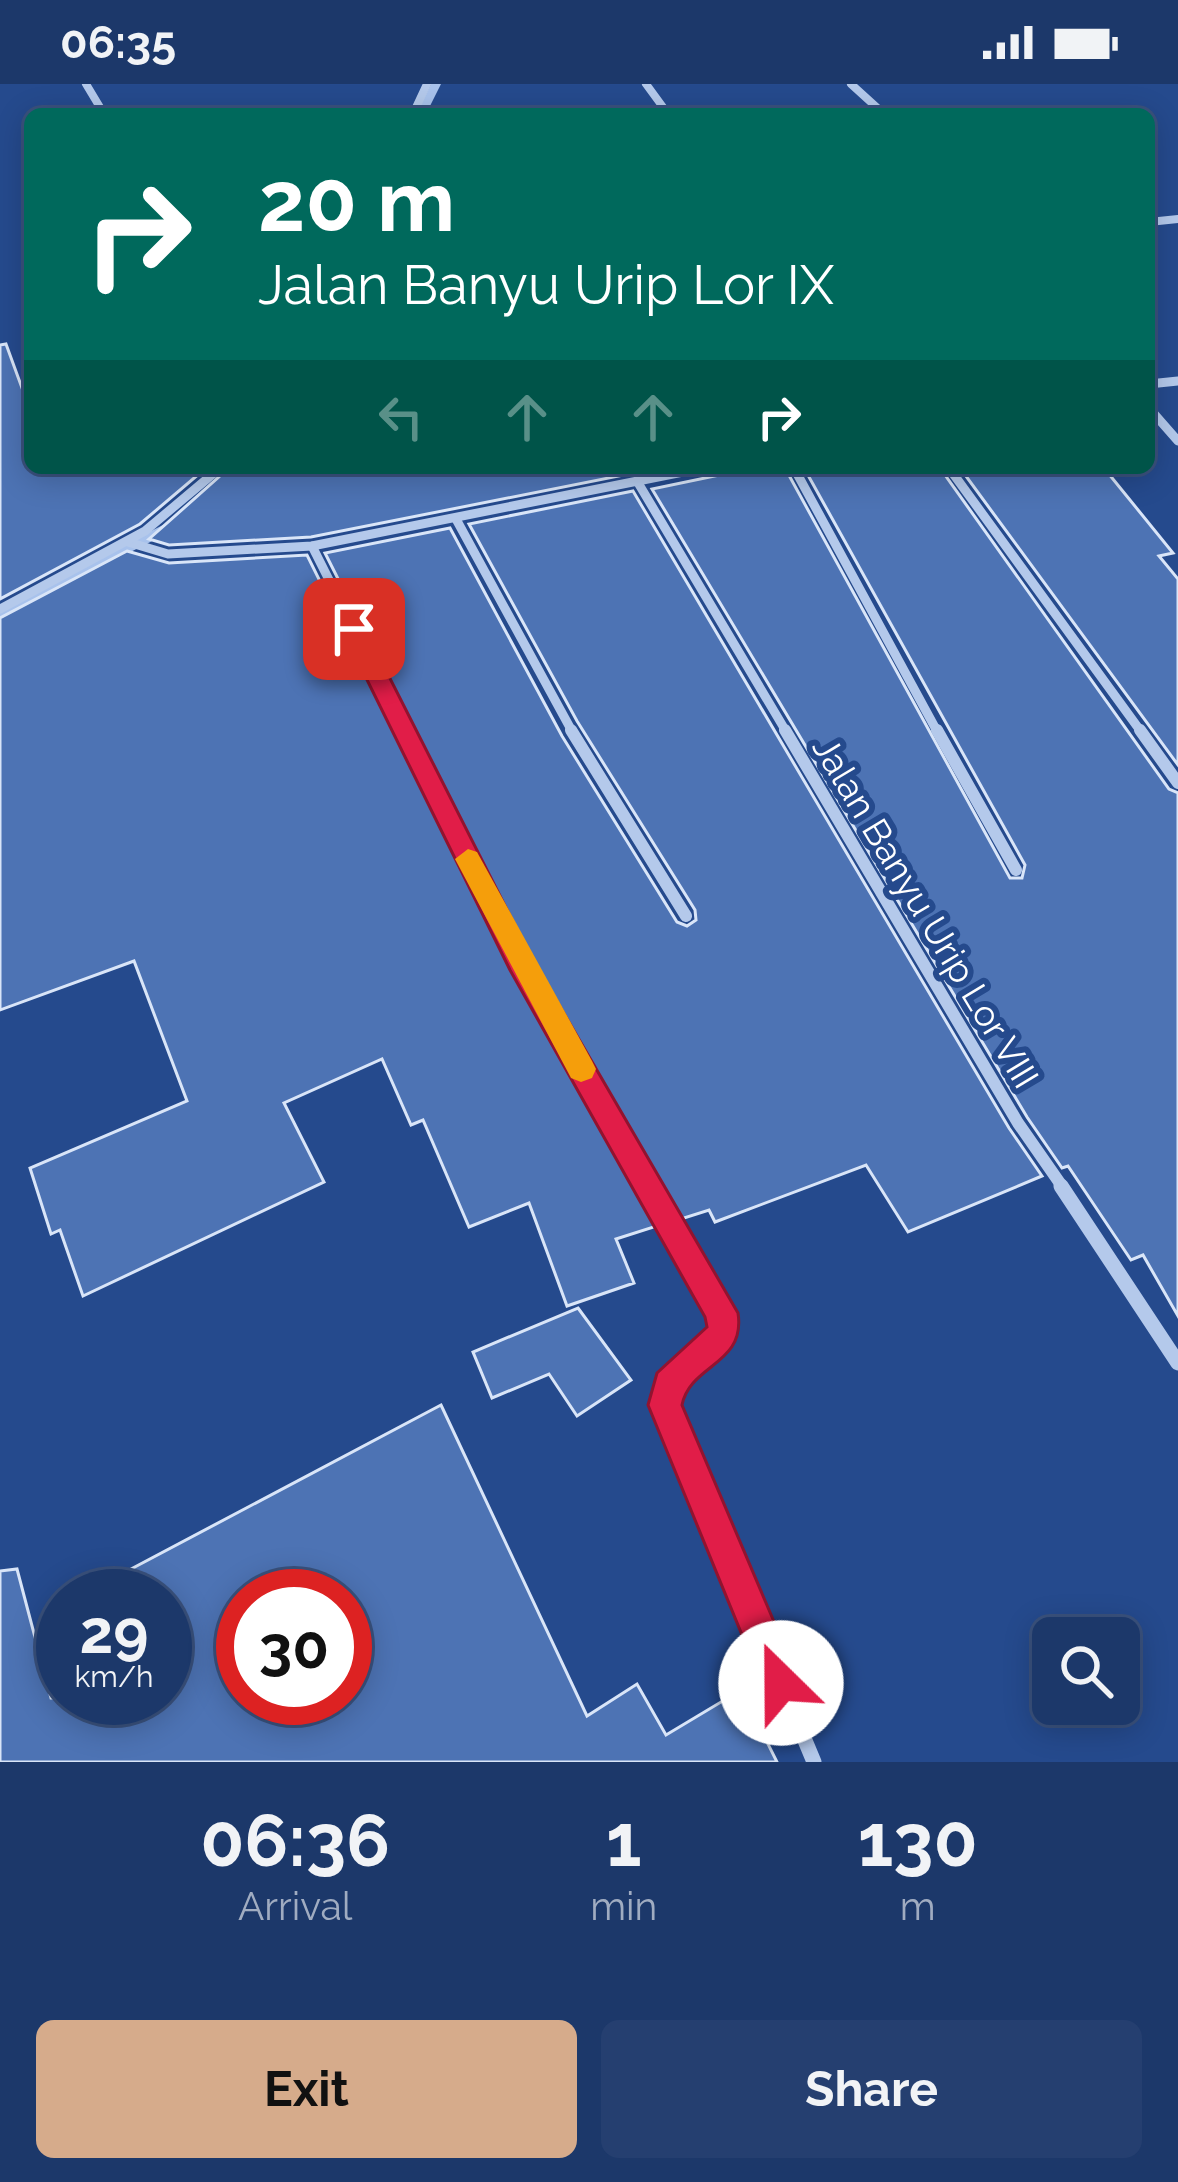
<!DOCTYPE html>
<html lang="en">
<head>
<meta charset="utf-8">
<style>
  body { margin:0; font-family:Raleway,sans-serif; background:#253f70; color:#f1f3f6; height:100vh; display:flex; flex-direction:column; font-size:45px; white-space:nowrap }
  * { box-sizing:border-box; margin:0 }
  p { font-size:39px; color:#a0acc1 }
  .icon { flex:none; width:66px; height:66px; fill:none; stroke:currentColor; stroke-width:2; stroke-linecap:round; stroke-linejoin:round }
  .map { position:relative; height:1678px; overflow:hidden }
  .drawer { display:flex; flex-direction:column; background:#1c386a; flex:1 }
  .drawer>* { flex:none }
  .guide { position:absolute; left:24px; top:24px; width:1131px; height:366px; border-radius:18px; box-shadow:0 6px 30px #0003,0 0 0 3px #3a527e; background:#00695c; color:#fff; overflow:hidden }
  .fabs { position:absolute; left:1032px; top:1533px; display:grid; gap:24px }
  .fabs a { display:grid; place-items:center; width:108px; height:108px; border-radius:18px; background:#1c386a; box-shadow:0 6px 30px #0003,0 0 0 3px #3a527e; font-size:60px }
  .speed { position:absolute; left:36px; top:1485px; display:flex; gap:24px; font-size:60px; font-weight:700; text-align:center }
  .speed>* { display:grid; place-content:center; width:156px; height:156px; border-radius:50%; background:#1c386a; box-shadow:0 6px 30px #0003,0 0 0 3px #3a527e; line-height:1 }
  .speed small { font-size:30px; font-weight:400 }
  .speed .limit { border:18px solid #d22; background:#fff; color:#111 }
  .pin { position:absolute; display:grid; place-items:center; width:102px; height:102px; color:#fff; margin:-51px; border-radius:24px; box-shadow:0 6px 18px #0006 }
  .me { position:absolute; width:132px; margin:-66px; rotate:337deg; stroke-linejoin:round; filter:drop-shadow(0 0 9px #0008) }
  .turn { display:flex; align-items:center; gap:42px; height:252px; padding:0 36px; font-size:54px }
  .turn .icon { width:156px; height:156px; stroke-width:2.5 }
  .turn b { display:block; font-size:84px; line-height:102px }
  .lanes { display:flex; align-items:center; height:114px; padding:0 36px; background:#0003; justify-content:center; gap:60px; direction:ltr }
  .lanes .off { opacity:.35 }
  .eta { display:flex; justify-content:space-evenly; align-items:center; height:204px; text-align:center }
  .eta b { font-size:72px; font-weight:700; line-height:84px }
  .button { display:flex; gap:24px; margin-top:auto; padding:24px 36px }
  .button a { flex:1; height:138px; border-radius:18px; background:#d6ab8b; color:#111; font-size:48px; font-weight:700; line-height:138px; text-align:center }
  .button a+a { background:#253f70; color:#f1f3f6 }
  .status { display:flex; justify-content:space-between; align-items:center; height:84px; padding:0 60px; background:#1c386a; direction:ltr }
  .status svg { height:33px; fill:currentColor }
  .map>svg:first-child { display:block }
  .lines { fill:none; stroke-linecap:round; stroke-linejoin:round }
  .stream { fill:#a8c2ec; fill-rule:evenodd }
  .building { fill:#4d73b4; stroke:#d9e5f8; stroke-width:3; fill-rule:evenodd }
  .minor-far3 { stroke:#b4c9eb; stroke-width:8 }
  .minor-far2 { stroke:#b4c9eb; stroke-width:9 }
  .minor-far1 { stroke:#b4c9eb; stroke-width:12 }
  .minor { stroke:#b4c9eb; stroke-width:15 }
  .route { fill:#e11d48; stroke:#92132f; stroke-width:3 }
  .slow { fill:#f59e0b }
  .labels { text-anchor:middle; stroke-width:12; stroke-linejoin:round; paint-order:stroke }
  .street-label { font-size:36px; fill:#fff; stroke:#254a8d }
</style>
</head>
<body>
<div class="status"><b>06:35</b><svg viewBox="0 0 49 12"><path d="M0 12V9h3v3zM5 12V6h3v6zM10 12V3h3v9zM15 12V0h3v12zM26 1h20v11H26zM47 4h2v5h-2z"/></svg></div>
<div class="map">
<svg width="1178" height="1678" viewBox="0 0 1178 1678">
  <rect width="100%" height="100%" fill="#254a8d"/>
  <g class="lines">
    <g class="stream">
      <path d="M 431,0 L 441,0 L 426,30 L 416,30 Z"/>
      <path d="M 169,438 L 174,440 L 174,446 L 0,534 L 0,523 Z"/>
    </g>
  </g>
  <g class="building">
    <path d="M 6,260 L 30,326 L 30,384 L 206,384 L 140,440 L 0,515 L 0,261 Z"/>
    <path d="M 229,384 L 626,384 L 629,390 L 311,453 L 169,461 L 149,455 Z"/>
    <path d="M 753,384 L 785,384 L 1010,794 L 1022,794 L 1025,781 L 804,384 L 940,384 L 1169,705 L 1178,709 L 1178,1232 L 1143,1171 L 1131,1176 L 1068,1082 L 1062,1084 L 1027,1033 L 652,405 Z"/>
    <path d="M 960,384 L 1104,384 L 1173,469 L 1159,472 L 1178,495 L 1178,681 Z"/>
    <path d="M 633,407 L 1009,1044 L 1042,1092 L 908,1148 L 866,1081 L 715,1138 L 709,1126 L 681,1135 L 655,1092 L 529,873 L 325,469 L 450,444 L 562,652 L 677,838 L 687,842 L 696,836 L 695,826 L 577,637 L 469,440 Z"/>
    <path d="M 127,467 L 169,479 L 307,471 L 511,883 L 657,1142 L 616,1155 L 634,1199 L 567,1222 L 529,1119 L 469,1143 L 423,1036 L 411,1041 L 382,975 L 284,1019 L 324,1098 L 83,1212 L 60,1146 L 51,1150 L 30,1084 L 187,1017 L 134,877 L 0,926 L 0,534 Z"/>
    <path d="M 578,1224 L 631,1296 L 577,1332 L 549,1290 L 492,1314 L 473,1268 Z"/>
    <path d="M 441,1321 L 587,1632 L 637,1600 L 666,1651 L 741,1606 L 777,1678 L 0,1678 L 0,1487 L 17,1485 L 51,1614 L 165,1614 L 165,1512 L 80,1512 ZM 243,1512 L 345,1512 L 345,1614 L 243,1614 Z"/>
  </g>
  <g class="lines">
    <g class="minor-far3">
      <path d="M 86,0 L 104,30"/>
      <path d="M 646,0 L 668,30"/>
      <path d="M 851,0 L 884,30"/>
      <path d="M 413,30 L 427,0"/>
      <path d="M 1149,138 L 1178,135"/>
    </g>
    <g class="minor-far2">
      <path d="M 1149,300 L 1178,297"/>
      <path d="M 1149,324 L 1178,357"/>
      <path d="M 794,384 L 938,649"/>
      <path d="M 949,384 L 1142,649"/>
      <path d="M 637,397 L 787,649"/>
      <path d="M 456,435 L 573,649"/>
      <path d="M 128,458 L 168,470 L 312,462 L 703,384"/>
      <path d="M 312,462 L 406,649"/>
      <path d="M 0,525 L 145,447 L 220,384"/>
    </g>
    <g class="minor-far1">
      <path d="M 404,646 L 520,878 L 650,1105"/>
      <path d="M 571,646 L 686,832"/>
      <path d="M 785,646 L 1018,1039 L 1064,1105"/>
      <path d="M 937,646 L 1016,786"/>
      <path d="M 1140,646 L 1178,699"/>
    </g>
    <g class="minor">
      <path d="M 648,1102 L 721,1229 L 724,1249 L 669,1301 L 665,1321 L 814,1678"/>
      <path d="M 1061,1102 L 1178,1279"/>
    </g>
  </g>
  <path class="route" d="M 354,538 L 365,545 L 530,871 L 738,1229 C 746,1281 690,1280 682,1321 L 800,1599 L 794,1612 L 781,1618 L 767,1612 L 648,1321 L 657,1289 L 707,1243 L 705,1233 L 510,886 L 342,545 Z"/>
  <path class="slow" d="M 468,765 L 477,768 L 592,977 L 596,985 L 592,994 L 581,998 L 571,994 L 455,775 Z"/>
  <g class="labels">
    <g class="street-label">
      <text transform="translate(926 828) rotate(59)" y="13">Jalan Banyu Urip Lor VIII</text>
    </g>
  </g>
</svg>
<div class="fabs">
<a><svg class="icon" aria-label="search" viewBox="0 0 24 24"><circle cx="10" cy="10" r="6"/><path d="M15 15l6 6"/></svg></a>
</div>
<div class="speed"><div>29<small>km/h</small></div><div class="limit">30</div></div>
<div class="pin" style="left:354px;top:545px;background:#d93025"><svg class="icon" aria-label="arrive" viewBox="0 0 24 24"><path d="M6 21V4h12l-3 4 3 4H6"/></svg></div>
<svg class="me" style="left:781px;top:1599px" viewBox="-20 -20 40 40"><circle r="19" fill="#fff"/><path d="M0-13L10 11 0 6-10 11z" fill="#e11d48"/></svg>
<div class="guide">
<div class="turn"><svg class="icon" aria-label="right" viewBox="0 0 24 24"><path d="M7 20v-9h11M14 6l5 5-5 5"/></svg><div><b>20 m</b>Jalan Banyu Urip Lor IX</div></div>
<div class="lanes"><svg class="icon off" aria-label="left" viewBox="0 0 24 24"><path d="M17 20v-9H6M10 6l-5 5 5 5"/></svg><svg class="icon off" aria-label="ahead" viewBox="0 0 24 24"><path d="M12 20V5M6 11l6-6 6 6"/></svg><svg class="icon off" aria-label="ahead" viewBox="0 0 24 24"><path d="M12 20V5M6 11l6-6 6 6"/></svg><svg class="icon" aria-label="right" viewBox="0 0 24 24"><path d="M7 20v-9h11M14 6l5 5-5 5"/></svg></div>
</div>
</div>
<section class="drawer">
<div class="eta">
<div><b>06:36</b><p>Arrival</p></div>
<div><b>1</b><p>min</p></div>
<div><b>130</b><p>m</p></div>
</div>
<div class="button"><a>Exit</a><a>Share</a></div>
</section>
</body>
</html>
